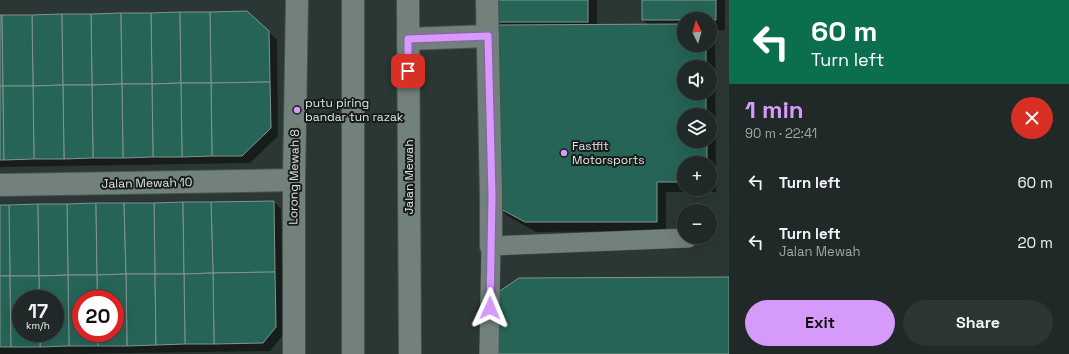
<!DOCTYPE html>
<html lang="en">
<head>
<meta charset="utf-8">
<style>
  body { margin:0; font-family:"Space Grotesk",sans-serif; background:#2d3533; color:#f1f3f6; height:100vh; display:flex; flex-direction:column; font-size:15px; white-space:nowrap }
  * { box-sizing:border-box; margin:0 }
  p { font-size:13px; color:#a2a6a7 }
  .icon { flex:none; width:22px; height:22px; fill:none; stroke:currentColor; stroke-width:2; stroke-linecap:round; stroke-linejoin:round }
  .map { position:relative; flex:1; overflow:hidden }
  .details { display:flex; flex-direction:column; background:#202927; width:340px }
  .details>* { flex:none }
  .hud { background:#0b6e4f; color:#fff; overflow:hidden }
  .needle { width:26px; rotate:355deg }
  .tools { position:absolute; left:677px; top:12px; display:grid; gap:8px }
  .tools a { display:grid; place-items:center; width:40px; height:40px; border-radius:50%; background:#202927; box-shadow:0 4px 16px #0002,0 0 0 1px #3d4544; font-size:20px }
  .speed { position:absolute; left:12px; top:290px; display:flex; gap:8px; font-size:20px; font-weight:700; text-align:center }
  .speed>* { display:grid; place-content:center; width:52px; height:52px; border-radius:50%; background:#202927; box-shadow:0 4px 16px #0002,0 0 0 1px #3d4544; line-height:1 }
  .speed small { font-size:10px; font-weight:400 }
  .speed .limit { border:6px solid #d22; background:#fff; color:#111 }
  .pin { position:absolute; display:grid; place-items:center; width:34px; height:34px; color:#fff; margin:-17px; border-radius:8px; box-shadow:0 2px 6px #0006 }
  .me { position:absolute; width:44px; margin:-22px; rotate:1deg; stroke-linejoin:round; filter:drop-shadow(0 0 3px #0008) }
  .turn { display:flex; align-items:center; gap:14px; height:84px; padding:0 16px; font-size:18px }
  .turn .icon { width:52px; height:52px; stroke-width:2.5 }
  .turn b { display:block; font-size:28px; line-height:34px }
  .round { display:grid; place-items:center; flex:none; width:42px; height:42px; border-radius:21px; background:#2d3533 }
  .summary { display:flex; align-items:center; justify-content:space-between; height:68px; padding:0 16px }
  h1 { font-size:24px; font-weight:800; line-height:30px; color:#d69bfa }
  .button { display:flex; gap:8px; margin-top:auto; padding:8px 16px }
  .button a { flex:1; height:46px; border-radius:24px; background:#d69bfa; color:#111; font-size:16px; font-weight:800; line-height:46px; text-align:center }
  .button a+a { background:#2d3533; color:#f1f3f6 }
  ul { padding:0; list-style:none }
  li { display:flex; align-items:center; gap:12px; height:60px; padding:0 16px }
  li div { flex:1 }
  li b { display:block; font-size:15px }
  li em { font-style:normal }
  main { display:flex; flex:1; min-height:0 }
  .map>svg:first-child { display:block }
  .shadow { fill:#0007; fill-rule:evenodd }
  .building { fill:#256457; stroke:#85938f }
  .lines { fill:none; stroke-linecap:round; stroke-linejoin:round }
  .service-casing { stroke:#48524f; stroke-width:20 }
  .minor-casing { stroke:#48524f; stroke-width:24 }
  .tertiary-casing { stroke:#48524f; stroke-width:24 }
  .service { stroke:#73817d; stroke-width:19 }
  .minor { stroke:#73817d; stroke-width:22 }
  .tertiary { stroke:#73817d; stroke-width:22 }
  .route-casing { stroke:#8b65a2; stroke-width:10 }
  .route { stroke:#d69bfa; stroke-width:7 }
  .poi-dot { fill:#d69bfa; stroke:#181d1c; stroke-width:1.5 }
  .labels { text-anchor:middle; stroke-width:4; stroke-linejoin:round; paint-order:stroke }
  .poi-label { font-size:12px; fill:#dde4e2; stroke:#181d1c; text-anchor:start }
  .street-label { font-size:12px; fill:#dde4e2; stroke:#181d1c }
</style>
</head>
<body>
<main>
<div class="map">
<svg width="729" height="354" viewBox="0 0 729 354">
  <rect width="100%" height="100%" fill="#2b3734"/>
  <g class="shadow">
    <path d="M 496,0 L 597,0 L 597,25 L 648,25 L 643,20 L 643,0 L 725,0 L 725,30 L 710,30 L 715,34 L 716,192 L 666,192 L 666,231 L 536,232 L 508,216 L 498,207 L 501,26 L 496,22 ZM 684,19 L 710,19 L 710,45 L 684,45 ZM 684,67 L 710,67 L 710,93 L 684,93 ZM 684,115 L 710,115 L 710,141 L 684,141 ZM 684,163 L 710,163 L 710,189 L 684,189 Z"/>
    <path d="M 0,16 L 269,32 L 277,40 L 278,136 L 250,163 L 0,167 Z"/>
    <path d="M 274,202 L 281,209 L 283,335 L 270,351 L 62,354 L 0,354 L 0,206 ZM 21,299 L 55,299 L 55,333 L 21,333 ZM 81,299 L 115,299 L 115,333 L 81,333 Z"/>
  </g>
  <g class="building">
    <rect x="495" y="0" width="93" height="22"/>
    <path d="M 642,0 L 716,0 L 716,20 L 710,20 L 710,19 L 684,19 L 684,20 L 642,20 Z"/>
    <path d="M 247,11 L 269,31 L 270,82 L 211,83 L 210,12 Z"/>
    <path d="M 180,12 L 181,83 L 152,84 L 151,13 Z"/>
    <path d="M 180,12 L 210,12 L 211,83 L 181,83 Z"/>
    <path d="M 121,13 L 122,84 L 92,85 L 91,14 Z"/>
    <path d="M 121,13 L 151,13 L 152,84 L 122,84 Z"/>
    <path d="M 62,14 L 63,85 L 33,86 L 32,15 Z"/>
    <path d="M 62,14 L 91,14 L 92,85 L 63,85 Z"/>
    <path d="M 0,15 L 2,15 L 3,86 L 0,86 Z"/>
    <path d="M 2,15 L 32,15 L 33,86 L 3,86 Z"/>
    <path d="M 684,24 L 684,45 L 706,45 L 706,67 L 684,67 L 684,93 L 706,93 L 706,115 L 684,115 L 684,141 L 707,141 L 707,163 L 684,163 L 684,182 L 657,182 L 657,222 L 525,222 L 497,207 L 495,25 Z"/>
    <path d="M 270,82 L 271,128 L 242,156 L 212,156 L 211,83 Z"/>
    <path d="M 181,83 L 211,83 L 212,156 L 182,157 Z"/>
    <path d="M 181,83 L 182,157 L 153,157 L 152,84 Z"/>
    <path d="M 122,84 L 152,84 L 153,157 L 123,158 Z"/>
    <path d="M 122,84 L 123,158 L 93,158 L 92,85 Z"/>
    <path d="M 63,85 L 92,85 L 93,158 L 64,159 Z"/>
    <path d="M 63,85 L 64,159 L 34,159 L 33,86 Z"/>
    <path d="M 0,86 L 3,86 L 4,160 L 0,160 Z"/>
    <path d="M 3,86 L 33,86 L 34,159 L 4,160 Z"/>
    <path d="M 274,201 L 275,272 L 213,273 L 211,202 Z"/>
    <path d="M 183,202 L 184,274 L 155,274 L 154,203 Z"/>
    <path d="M 183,202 L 211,202 L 213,273 L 184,274 Z"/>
    <path d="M 96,203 L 97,275 L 68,275 L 67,204 Z"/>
    <path d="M 96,203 L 124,203 L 126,274 L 97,275 Z"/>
    <path d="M 124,203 L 154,203 L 155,274 L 126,274 Z"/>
    <path d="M 38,204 L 39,276 L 10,276 L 9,205 Z"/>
    <path d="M 38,204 L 67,204 L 68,275 L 39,276 Z"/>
    <path d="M 0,205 L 9,205 L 10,276 L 0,276 Z"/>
    <path d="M 275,272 L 276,327 L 263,343 L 214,344 L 213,273 Z"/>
    <path d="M 213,273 L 214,344 L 185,344 L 184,274 Z"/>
    <path d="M 126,274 L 155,274 L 156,345 L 127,346 Z"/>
    <path d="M 126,274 L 127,346 L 98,346 L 97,333 L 115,333 L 115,299 L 97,299 L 97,275 Z"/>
    <path d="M 155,274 L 184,274 L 185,344 L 156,345 Z"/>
    <path d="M 68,275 L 97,275 L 97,299 L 81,299 L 81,333 L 97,333 L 98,346 L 69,346 Z"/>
    <path d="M 68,275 L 69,346 L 40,347 L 40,333 L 55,333 L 55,299 L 39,299 L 39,276 Z"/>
    <path d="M 0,276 L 10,276 L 11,347 L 0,347 Z"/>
    <path d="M 10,276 L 39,276 L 39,299 L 21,299 L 21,333 L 40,333 L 40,347 L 11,347 Z"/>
    <path d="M 729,277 L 729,354 L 491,354 L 491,297 L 519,278 Z"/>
  </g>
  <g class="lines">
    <g class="service-casing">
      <path id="service" d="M 489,354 L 491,246 L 688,238"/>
    </g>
    <g class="minor-casing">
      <g id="minor">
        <path d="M 487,0 L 491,196 L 491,246"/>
        <path d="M 408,39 L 488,36"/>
        <path d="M 0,185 L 294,180"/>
        <path d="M 294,354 L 294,180 L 297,0"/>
      </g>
    </g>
    <g class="tertiary-casing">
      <g id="tertiary">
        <path d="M 353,0 L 353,354"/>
        <path d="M 408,0 L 410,354"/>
      </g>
    </g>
    <use href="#service" class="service"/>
    <use href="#minor" class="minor"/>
    <use href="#tertiary" class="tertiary"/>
  </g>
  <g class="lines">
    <g class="route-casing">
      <path id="route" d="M 408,71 L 408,39 L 488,36 L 492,196 L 490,308"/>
    </g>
    <use href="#route" class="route"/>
  </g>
  <g class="poi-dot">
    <circle cx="297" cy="110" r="4"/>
    <circle cx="564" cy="153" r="4"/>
  </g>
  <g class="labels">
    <g class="poi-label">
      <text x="305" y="107">putu piring<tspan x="305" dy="14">bandar tun razak</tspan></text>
      <text x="572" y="150">Fastfit<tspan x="572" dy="14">Motorsports</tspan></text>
    </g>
    <g class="street-label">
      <text transform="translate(294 177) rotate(-89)" y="4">Lorong Mewah 8</text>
      <text transform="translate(409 177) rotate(-90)" y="4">Jalan Mewah</text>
      <text transform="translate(147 183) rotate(-1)" y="4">Jalan Mewah 10</text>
    </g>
  </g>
</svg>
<div class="tools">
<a><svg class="needle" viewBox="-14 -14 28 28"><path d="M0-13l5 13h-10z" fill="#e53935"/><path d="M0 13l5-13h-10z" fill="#a2a6a7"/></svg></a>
<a><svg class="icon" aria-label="sound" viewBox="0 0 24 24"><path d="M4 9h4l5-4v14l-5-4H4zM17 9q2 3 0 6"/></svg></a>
<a><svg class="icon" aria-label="layers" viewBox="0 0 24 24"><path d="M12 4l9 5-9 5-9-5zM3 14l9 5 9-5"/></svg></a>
<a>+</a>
<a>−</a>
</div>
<div class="speed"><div>17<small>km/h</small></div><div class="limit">20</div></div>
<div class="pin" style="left:408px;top:71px;background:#d93025"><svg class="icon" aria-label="arrive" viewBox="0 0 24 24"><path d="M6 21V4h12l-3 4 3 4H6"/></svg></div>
<svg class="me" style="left:490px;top:308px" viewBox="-20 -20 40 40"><path d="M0-17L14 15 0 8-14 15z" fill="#d69bfa" stroke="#fff" stroke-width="4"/></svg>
</div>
<section class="details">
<div class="hud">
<div class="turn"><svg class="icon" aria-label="left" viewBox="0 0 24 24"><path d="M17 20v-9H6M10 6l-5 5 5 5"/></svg><div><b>60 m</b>Turn left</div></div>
</div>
<div class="summary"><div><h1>1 min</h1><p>90 m · 22:41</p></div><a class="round" style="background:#d93025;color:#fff"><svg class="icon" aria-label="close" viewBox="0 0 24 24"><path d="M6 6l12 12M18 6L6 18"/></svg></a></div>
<ul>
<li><svg class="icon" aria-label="left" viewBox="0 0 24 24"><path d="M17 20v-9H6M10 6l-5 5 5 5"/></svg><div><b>Turn left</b></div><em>60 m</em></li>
<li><svg class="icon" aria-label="left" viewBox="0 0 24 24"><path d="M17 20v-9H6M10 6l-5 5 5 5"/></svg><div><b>Turn left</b><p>Jalan Mewah</p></div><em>20 m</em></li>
</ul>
<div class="button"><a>Exit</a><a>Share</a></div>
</section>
</main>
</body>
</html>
